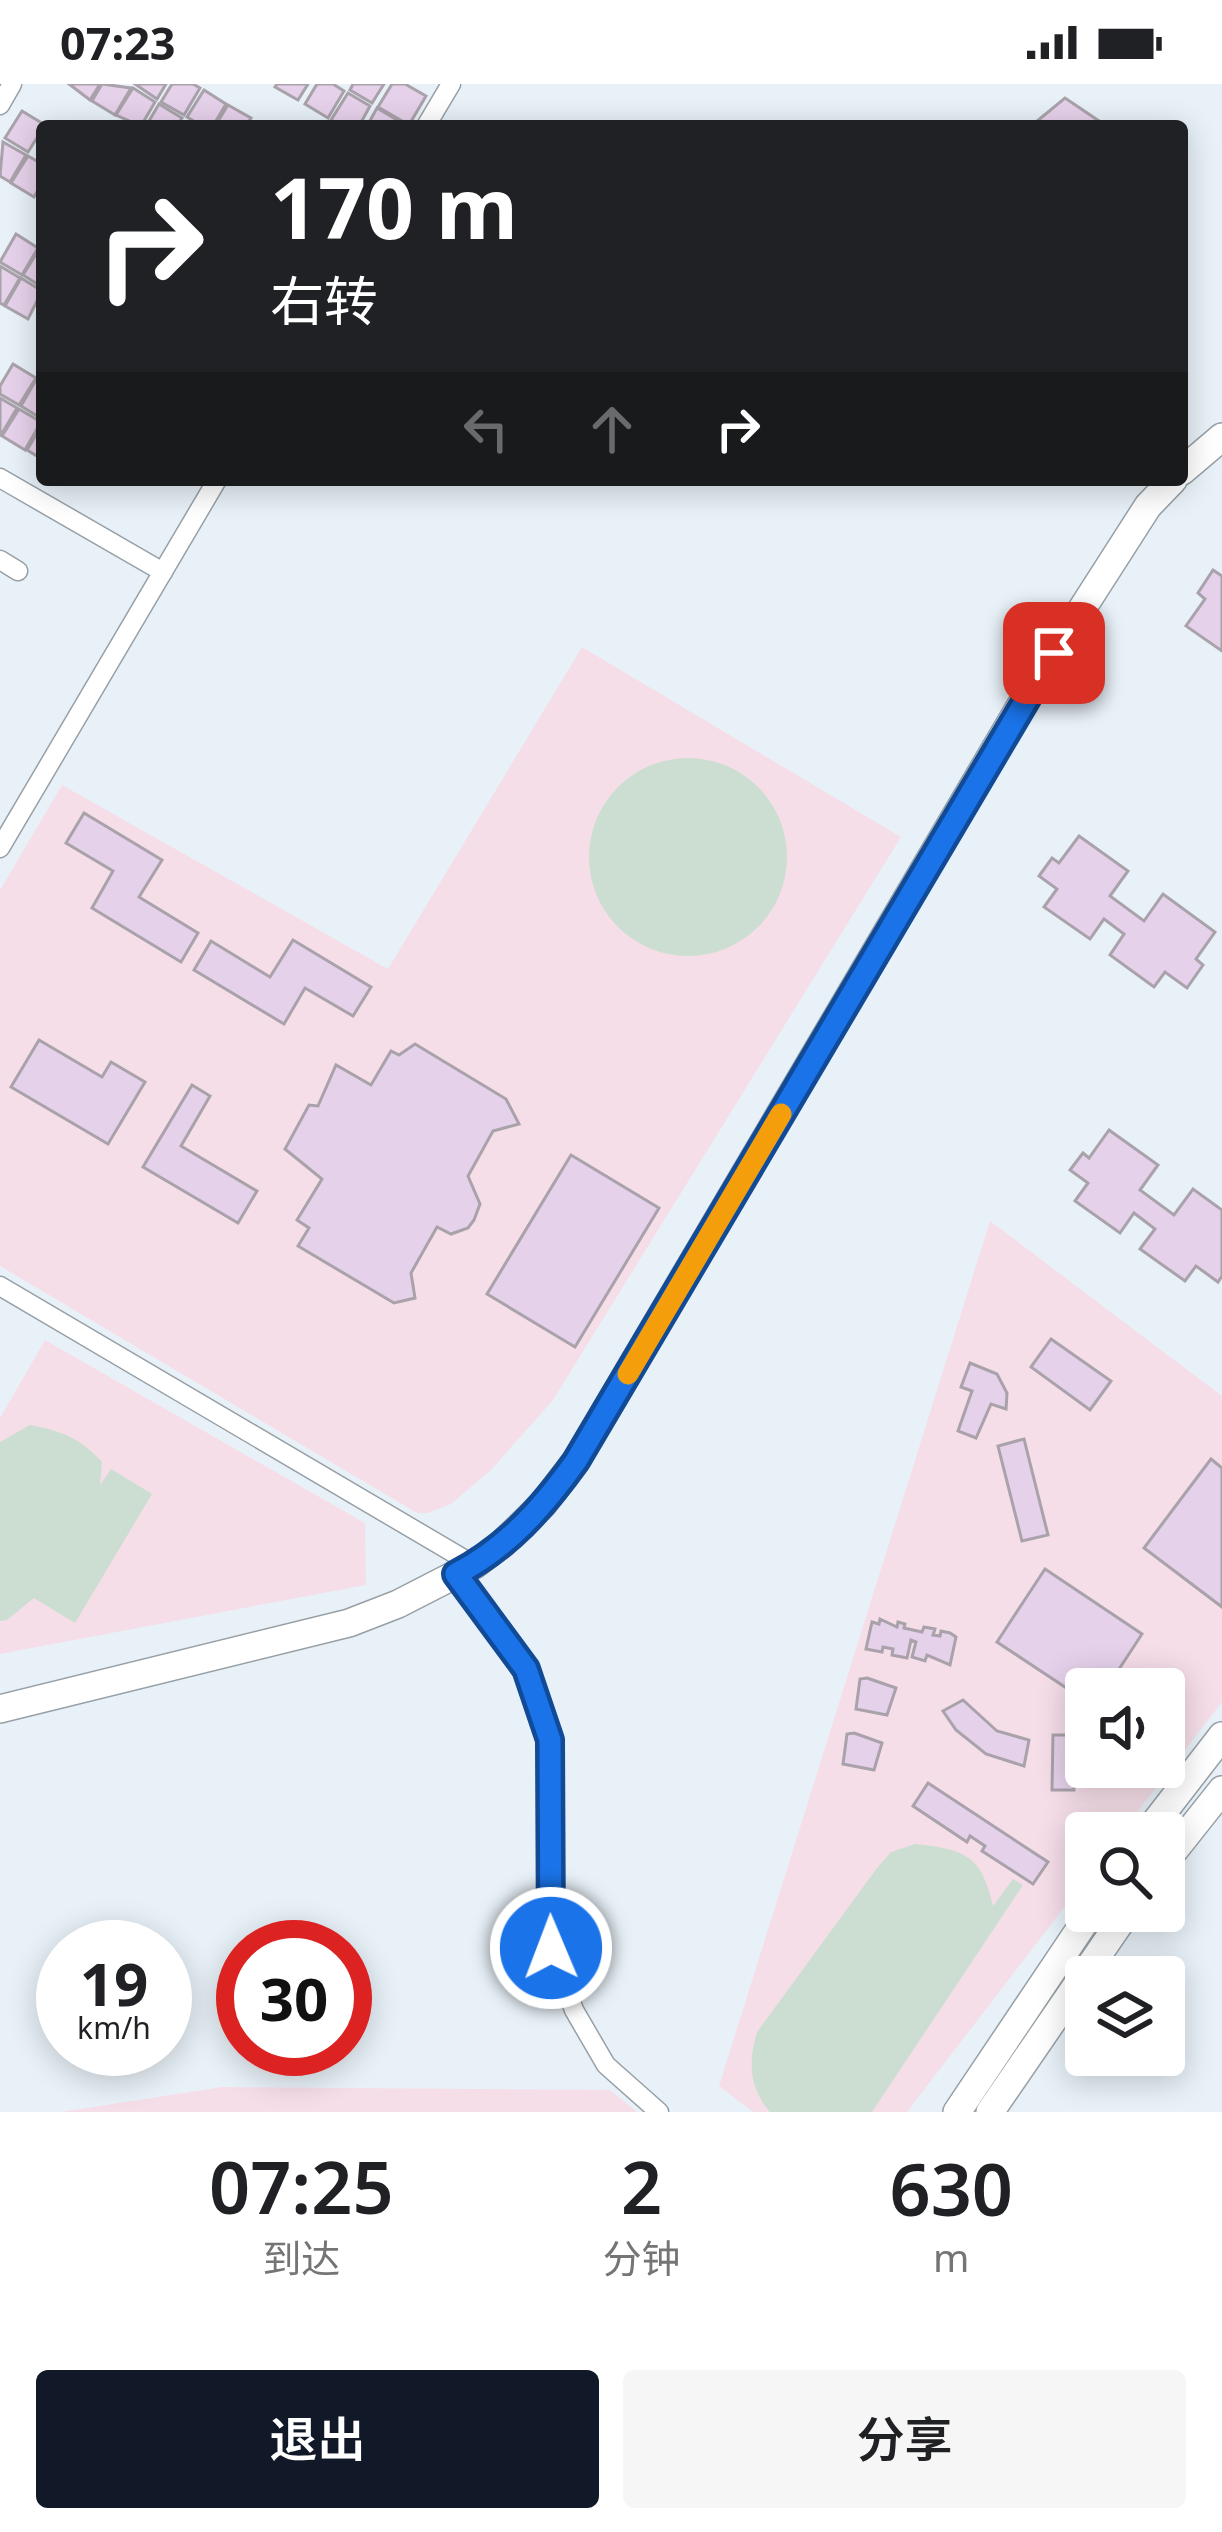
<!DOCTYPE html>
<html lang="zh">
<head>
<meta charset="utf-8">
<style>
  body { margin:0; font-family:"Noto Sans","Noto Sans SC",sans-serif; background:#f6f6f6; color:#202124; height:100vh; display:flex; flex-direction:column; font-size:45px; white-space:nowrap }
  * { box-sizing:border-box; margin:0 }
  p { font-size:39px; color:#757577 }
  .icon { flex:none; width:66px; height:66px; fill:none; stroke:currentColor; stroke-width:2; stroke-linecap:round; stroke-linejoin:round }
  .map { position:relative; height:2028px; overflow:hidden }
  .sheet { display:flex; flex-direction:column; background:#fff; flex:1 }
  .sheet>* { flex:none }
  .guide { position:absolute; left:36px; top:36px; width:1152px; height:366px; border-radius:12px; box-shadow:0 6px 30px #0003; background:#202124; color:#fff; overflow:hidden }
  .fabs { position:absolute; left:1065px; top:1584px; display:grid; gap:24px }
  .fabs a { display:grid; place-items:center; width:120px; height:120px; border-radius:12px; background:#fff; box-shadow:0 6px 30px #0003; font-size:60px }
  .speed { position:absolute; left:36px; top:1836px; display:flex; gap:24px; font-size:60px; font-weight:700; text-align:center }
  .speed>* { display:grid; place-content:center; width:156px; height:156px; border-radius:50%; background:#fff; box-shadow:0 6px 30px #0003; line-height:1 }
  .speed small { font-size:30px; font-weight:400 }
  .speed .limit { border:18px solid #d22; background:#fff; color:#111 }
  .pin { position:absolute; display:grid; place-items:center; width:102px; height:102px; color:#fff; margin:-51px; border-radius:24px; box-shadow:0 6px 18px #0006 }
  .me { position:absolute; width:132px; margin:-66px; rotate:359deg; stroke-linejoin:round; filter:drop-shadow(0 0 9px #0008) }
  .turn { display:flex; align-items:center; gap:42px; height:252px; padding:0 36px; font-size:54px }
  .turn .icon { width:156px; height:156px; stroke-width:2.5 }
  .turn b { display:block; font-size:84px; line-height:102px }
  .lanes { display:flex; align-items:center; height:114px; padding:0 36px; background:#0003; justify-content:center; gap:60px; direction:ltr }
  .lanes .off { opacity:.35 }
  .eta { display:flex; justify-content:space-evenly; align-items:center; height:204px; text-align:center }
  .eta b { font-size:72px; font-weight:600; line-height:84px }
  .action { display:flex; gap:24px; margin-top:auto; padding:24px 36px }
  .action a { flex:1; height:138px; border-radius:12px; background:#111827; color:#fff; font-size:48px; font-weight:600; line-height:138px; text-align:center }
  .action a+a { background:#f6f6f6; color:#202124 }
  .status { display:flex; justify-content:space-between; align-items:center; height:84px; padding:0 60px; background:#fff; direction:ltr }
  .status svg { height:33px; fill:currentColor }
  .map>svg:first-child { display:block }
  .education { fill:#f6dee9; fill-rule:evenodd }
  .green { fill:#ccded1 }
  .building { fill:#e6d1ea; stroke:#a9a2aa; stroke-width:3 }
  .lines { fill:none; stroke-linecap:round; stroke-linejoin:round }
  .street-casing { stroke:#97a0a6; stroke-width:21 }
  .secondary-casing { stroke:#97a0a6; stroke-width:30 }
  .street { stroke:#fff; stroke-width:18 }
  .secondary { stroke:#fff; stroke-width:27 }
  .route-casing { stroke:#114b97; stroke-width:30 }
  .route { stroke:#1a73e8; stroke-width:21 }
  .slow { stroke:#f59e0b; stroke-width:21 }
</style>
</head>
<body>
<div class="status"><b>07:23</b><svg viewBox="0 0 49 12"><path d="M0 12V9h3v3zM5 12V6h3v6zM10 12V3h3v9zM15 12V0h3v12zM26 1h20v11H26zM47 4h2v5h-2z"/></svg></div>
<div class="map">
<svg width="1222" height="2028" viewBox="0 0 1222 2028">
  <rect width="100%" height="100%" fill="#e8f1f8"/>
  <g class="education">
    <path d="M 582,563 L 901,753 L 553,1316 L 491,1386 L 451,1420 L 428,1429 L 417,1429 L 0,1182 L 0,806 L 62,701 L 388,885 Z"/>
    <path d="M 990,1137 L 1222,1312 L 1222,1618 L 1121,1749 L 1086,1749 L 1086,1795 L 907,2028 L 753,2028 L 719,2002 ZM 1086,1605 L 1164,1605 L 1164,1683 L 1086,1683 Z"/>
    <path d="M 45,1256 L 365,1439 L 366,1501 L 0,1570 L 0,1334 Z"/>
    <path d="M 222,2003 L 610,2006 L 637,2028 L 61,2028 Z"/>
  </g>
  <g class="green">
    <circle cx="688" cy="773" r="99"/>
    <path d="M 30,1341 C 62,1347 80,1354 102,1378 L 100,1401 L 111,1385 L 152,1410 L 75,1539 L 34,1514 L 7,1536 L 0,1537 L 0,1358 Z"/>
    <path d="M 915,1760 C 964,1765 982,1771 993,1822 L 1013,1795 L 1023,1801 L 872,2028 L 770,2028 C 749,2005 748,1976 757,1948 L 877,1784 L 891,1768 Z"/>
  </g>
  <g class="building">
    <path d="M 69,0 L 100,0 L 90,16 Z"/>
    <path d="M 102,0 L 131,4 L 115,31 L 92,17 Z"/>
    <path d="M 135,0 L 166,0 L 157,15 Z"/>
    <path d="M 172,0 L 193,0 L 200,4 L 184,31 L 161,18 Z"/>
    <path d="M 277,0 L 308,0 L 298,16 L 275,3 Z"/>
    <path d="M 317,0 L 333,0 L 344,7 L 328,34 L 305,20 Z"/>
    <path d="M 353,0 L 384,0 L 372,19 L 350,6 Z"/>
    <path d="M 392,0 L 405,0 L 426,12 L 409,41 L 378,23 Z"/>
    <path d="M 133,4 L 155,18 L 141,42 L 116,31 Z"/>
    <path d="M 204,6 L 226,20 L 213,42 L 202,42 L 187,33 Z"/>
    <path d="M 348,9 L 370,22 L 359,42 L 342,42 L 331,36 Z"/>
    <path d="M 1065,14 L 1105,41 L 1116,42 L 1031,42 Z"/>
    <path d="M 159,20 L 182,34 L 177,42 L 146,42 Z"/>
    <path d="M 228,21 L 251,34 L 246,42 L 215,42 Z"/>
    <path d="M 377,24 L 407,42 L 367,42 Z"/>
    <path d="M 22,27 L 45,41 L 28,68 L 5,54 Z"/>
    <path d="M 3,58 L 26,71 L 10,98 L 0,92 Z"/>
    <path d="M 28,72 L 42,80 L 42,99 L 34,113 L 11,99 Z"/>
    <path d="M 16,150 L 38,164 L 22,191 L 0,178 Z"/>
    <path d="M 40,164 L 42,165 L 42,203 L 23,191 Z"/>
    <path d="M 0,182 L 20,194 L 4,221 L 0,219 Z"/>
    <path d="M 21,194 L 42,207 L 28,235 L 5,222 Z"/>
    <path d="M 13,280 L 36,294 L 19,321 L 0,310 L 0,302 Z"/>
    <path d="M 37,294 L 42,297 L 42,335 L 21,322 Z"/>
    <path d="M 0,314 L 17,324 L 1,351 L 0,351 Z"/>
    <path d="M 19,325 L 41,338 L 25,366 L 2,352 Z"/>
    <path d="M 42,341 L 42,375 L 27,366 Z"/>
    <path d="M 1213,486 L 1222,492 L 1222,567 L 1186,542 L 1205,515 L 1198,509 Z"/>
    <path d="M 84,729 L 162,776 L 139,813 L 198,849 L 181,878 L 92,824 L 113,787 L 66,759 Z"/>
    <path d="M 1079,752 L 1128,787 L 1110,812 L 1144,837 L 1163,810 L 1215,848 L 1196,875 L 1203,881 L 1187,904 L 1165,888 L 1154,903 L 1110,871 L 1124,850 L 1104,835 L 1090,855 L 1044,823 L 1057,805 L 1039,792 L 1052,774 L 1059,779 Z"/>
    <path d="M 293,856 L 371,903 L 353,932 L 305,904 L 284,940 L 194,886 L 211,857 L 270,893 Z"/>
    <path d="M 39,956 L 102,993 L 111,978 L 145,998 L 108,1060 L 11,1003 Z"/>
    <path d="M 415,960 L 506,1015 L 519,1040 L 493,1047 L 468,1092 L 480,1120 L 474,1136 L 468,1144 L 451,1150 L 437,1143 L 411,1189 L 415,1214 L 394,1219 L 298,1162 L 309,1144 L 297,1136 L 322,1095 L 285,1065 L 309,1021 L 318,1022 L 336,981 L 371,1001 L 391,967 L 399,971 Z"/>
    <path d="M 192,1001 L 210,1012 L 181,1062 L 257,1107 L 238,1139 L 143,1083 Z"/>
    <path d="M 1109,1046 L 1158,1081 L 1140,1106 L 1174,1131 L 1193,1105 L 1222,1126 L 1222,1192 L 1218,1198 L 1196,1182 L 1185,1197 L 1140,1165 L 1155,1145 L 1134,1129 L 1120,1149 L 1075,1117 L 1088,1099 L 1070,1086 L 1083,1069 L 1089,1074 Z"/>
    <path d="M 571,1071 L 659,1124 L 575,1263 L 487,1210 Z"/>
    <path d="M 1051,1255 L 1111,1297 L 1090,1326 L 1031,1283 Z"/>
    <path d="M 970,1279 L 997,1290 L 1007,1309 L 1006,1325 L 991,1320 L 976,1354 L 958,1347 L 972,1307 L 961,1303 Z"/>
    <path d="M 1024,1355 L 1048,1451 L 1022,1457 L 998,1362 Z"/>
    <path d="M 1211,1375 L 1222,1384 L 1222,1523 L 1144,1464 Z"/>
    <path d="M 1045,1485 L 1142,1550 L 1106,1605 L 1086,1605 L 1086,1617 L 997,1558 Z"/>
    <path d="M 880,1535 L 897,1543 L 898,1538 L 905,1540 L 904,1544 L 922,1548 L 924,1543 L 935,1545 L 933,1551 L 940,1552 L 941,1547 L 950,1549 L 956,1553 L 950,1581 L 927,1571 L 925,1577 L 912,1573 L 916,1558 L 911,1556 L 907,1574 L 892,1571 L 893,1565 L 883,1563 L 882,1568 L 866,1565 L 872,1538 L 879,1540 Z"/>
    <path d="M 867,1594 L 896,1604 L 887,1631 L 856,1625 L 860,1595 Z"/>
    <path d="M 963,1616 L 997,1647 L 1029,1656 L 1024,1682 L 986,1670 L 956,1646 L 943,1627 Z"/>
    <path d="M 854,1649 L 882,1659 L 874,1686 L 843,1680 L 847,1650 Z"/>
    <path d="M 1053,1651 L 1075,1651 L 1074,1706 L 1052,1706 Z"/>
    <path d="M 928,1699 L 1048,1778 L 1033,1800 L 982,1767 L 985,1762 L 970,1752 L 967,1758 L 913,1722 Z"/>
  </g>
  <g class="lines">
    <g class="street-casing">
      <g id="street">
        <path d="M 0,21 L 12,0"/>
        <path d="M 426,42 L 451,0"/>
        <path d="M 0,394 L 163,488"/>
        <path d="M 0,476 L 18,487"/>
        <path d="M 0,764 L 217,396"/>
        <path d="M 0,1202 L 474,1481"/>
        <path d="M 456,1490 L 526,1584 L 550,1656 L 551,1864 L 574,1926 L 606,1981 L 659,2028"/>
      </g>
    </g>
    <g class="secondary-casing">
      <g id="secondary">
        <path d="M 1182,387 L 1222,353"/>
        <path d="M 0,1625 L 349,1539 L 398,1520 L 474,1481 L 503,1459 L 543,1420 L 576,1377 L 1030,606 L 1148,422 L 1173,396"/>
        <path d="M 1147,1749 L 1222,1652"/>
        <path d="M 1164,1779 L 1222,1706"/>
        <path d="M 957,2028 L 1092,1827"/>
        <path d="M 990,2028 L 1128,1827"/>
      </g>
    </g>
    <use href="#street" class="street"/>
    <use href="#secondary" class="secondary"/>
  </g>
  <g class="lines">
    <g class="route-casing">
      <path id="route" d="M 551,1864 L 550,1656 L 526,1585 L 456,1490 C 507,1464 543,1423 576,1377 L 1054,569"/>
    </g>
    <use href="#route" class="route"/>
    <path class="slow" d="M 628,1290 L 781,1030"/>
  </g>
</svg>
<div class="fabs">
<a><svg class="icon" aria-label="sound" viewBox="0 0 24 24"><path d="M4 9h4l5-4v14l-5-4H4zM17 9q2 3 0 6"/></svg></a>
<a><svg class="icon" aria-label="search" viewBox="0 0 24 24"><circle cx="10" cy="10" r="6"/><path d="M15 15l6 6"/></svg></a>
<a><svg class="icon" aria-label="layers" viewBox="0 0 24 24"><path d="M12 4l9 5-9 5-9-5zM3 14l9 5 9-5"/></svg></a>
</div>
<div class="speed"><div>19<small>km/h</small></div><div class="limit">30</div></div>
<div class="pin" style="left:1054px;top:569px;background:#d93025"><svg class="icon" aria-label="arrive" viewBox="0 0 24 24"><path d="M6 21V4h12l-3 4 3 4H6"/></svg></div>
<svg class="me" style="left:551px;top:1864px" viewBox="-20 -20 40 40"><circle r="17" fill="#1a73e8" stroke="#fff" stroke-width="3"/><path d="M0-11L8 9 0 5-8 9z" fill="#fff"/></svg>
<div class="guide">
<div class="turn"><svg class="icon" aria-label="right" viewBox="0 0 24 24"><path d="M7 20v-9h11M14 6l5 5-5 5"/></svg><div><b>170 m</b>右转</div></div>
<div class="lanes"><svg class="icon off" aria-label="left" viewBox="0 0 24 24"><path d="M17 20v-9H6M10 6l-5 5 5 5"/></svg><svg class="icon off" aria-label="ahead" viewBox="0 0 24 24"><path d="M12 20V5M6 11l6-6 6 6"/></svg><svg class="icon" aria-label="right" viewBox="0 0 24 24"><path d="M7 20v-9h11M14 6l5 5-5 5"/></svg></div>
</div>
</div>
<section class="sheet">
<div class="eta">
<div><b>07:25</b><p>到达</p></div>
<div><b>2</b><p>分钟</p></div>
<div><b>630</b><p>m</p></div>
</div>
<div class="action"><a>退出</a><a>分享</a></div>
</section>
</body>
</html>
